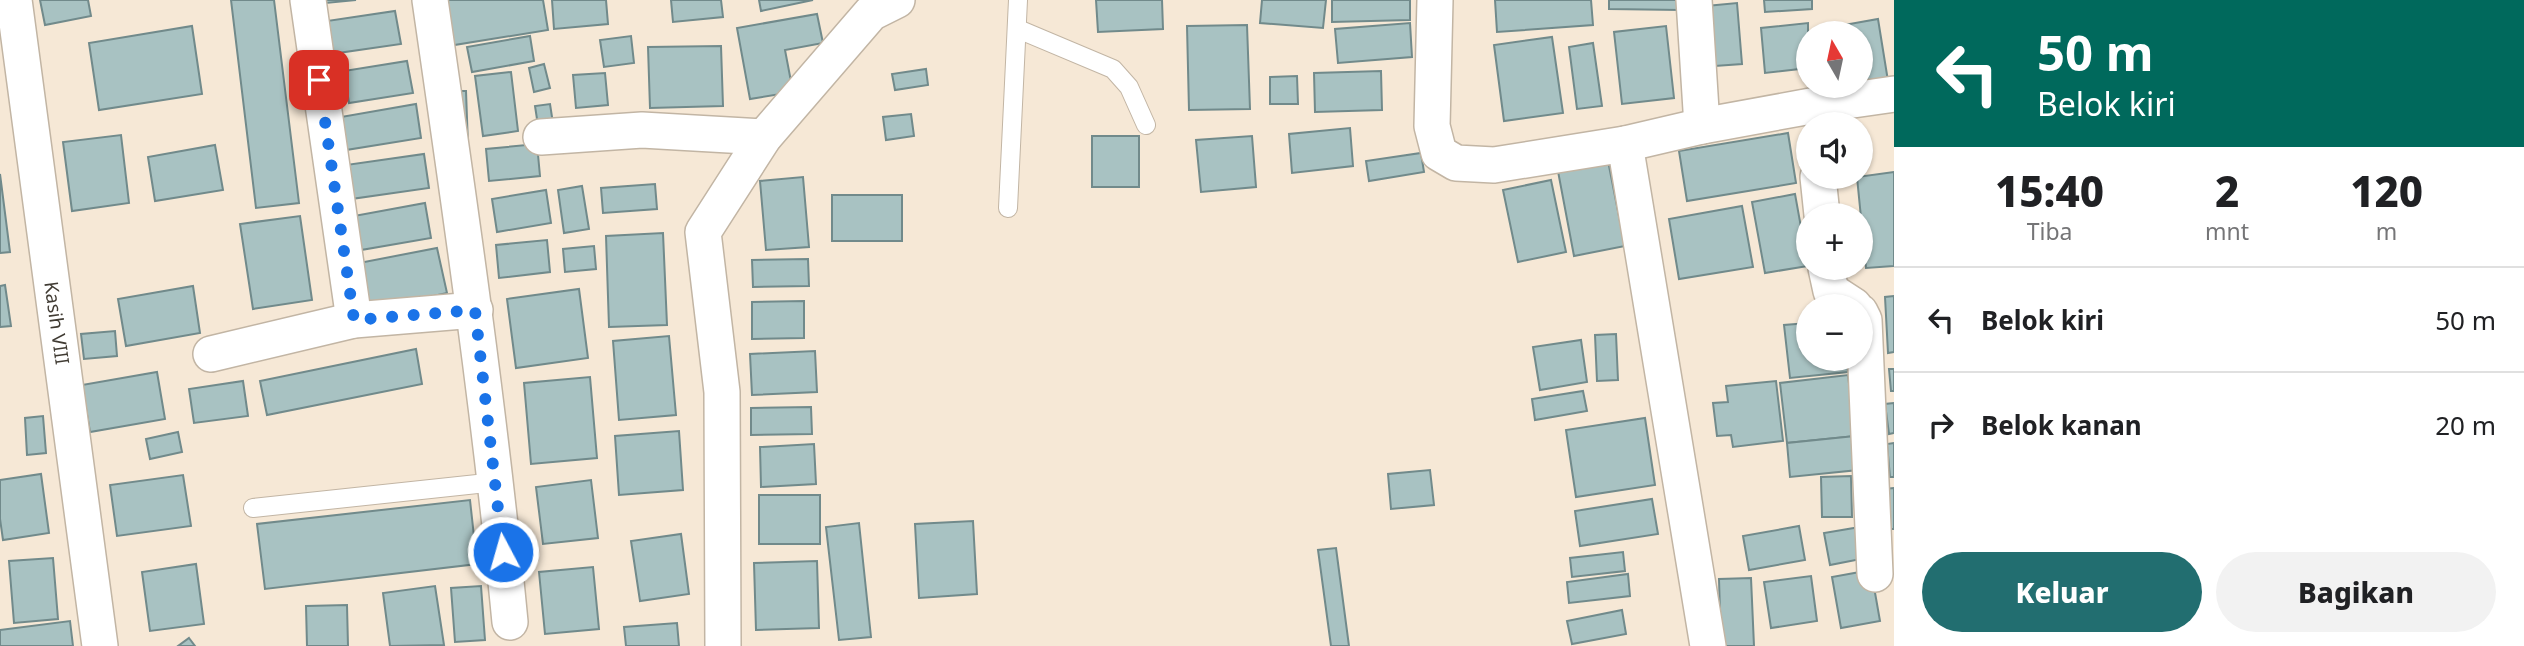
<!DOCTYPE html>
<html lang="id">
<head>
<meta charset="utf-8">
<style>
  body { margin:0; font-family:"Noto Sans",sans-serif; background:#f2f2f2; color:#202124; height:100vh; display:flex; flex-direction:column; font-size:26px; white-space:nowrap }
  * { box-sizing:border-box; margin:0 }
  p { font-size:23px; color:#757577 }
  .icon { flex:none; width:38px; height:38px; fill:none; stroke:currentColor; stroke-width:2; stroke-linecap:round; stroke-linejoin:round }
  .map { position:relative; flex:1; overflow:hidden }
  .drawer { display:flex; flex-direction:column; background:#fff; width:630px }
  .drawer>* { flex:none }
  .top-card { background:#00695c; color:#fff; overflow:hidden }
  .needle { width:46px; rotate:351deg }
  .controls { position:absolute; left:1796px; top:21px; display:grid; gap:14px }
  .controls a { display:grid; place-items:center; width:77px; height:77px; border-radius:50%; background:#fff; box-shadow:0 2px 5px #0004; font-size:35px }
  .pin { position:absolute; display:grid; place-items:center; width:60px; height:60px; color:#fff; margin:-30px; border-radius:14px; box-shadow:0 4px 10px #0006 }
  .me { position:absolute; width:77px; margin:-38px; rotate:354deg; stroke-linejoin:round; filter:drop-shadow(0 0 5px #0008) }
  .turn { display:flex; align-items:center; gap:24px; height:147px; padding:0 28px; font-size:32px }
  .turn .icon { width:91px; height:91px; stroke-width:2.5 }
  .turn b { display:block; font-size:49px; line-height:60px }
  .eta { display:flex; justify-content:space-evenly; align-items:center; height:119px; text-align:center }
  .eta b { font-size:42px; font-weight:800; line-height:49px }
  .primary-button { display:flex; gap:14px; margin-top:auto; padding:14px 28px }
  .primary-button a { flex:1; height:80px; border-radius:42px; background:#226e70; color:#fff; font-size:28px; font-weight:800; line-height:80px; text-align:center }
  .primary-button a+a { background:#f2f2f2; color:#202124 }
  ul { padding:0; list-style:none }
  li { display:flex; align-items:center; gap:21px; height:105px; padding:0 28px; border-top:2px solid #e0e0e0 }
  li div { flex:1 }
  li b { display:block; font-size:26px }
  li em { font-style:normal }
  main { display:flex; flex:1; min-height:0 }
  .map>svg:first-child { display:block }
  .building { fill:#a8c2c2; stroke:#718a8b; stroke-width:2 }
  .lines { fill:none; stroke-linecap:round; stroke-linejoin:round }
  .lane-casing { stroke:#c2b5a4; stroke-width:20 }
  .street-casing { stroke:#c2b5a4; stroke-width:38 }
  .lane { stroke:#fff; stroke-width:18 }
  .street { stroke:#fff; stroke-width:35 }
  .route { stroke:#1a73e8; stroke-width:12; stroke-dasharray:0 21.6 }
  .labels { text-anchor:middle; stroke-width:7; stroke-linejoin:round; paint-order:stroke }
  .street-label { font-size:19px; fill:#403b33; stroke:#fff }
</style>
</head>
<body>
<main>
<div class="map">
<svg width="1894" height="646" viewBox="0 0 1894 646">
  <rect width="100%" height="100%" fill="#f6e8d6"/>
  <g class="building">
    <path d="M 40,0 L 88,0 L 91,16 L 45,25 Z"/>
    <path d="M 231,0 L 274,0 L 299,203 L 256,208 Z"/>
    <path d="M 326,0 L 356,0 L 326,3 Z"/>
    <path d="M 435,0 L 543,0 L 548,30 L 442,47 Z"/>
    <path d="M 552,0 L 606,0 L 608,24 L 554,29 Z"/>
    <path d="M 671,0 L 721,0 L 723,17 L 673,22 Z"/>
    <path d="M 759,0 L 813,0 L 761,11 Z"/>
    <path d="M 1096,0 L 1162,0 L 1163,29 L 1098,32 Z"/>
    <path d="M 1262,0 L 1326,0 L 1323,28 L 1260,23 Z"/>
    <path d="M 1332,0 L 1410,0 L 1410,20 L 1332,22 Z"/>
    <path d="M 1495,0 L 1591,0 L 1593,25 L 1497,32 Z"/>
    <path d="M 1609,0 L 1681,0 L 1680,10 L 1609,9 Z"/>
    <path d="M 1764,0 L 1812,0 L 1812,9 L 1765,12 Z"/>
    <path d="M 1737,3 L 1742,64 L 1701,67 L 1696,7 Z"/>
    <path d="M 395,11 L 401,44 L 331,54 L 327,21 Z"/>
    <path d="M 817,14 L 823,43 L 785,50 L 793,92 L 750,99 L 737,28 Z"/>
    <path d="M 1878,19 L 1888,81 L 1860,86 L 1860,33 L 1846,33 L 1844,25 Z"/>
    <path d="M 1410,23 L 1412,57 L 1338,63 L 1335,29 Z"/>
    <path d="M 1808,23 L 1808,68 L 1765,73 L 1761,28 Z"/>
    <path d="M 1247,25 L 1250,109 L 1189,110 L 1187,26 Z"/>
    <path d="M 192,26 L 202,94 L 99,110 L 89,43 Z"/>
    <path d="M 1666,26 L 1674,98 L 1622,104 L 1614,32 Z"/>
    <path d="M 530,36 L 534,61 L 472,72 L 467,47 Z"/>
    <path d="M 631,36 L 634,63 L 604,67 L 600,40 Z"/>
    <path d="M 1552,37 L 1563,113 L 1504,121 L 1494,45 Z"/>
    <path d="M 1593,43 L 1602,106 L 1577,109 L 1569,47 Z"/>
    <path d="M 721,46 L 723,106 L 650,108 L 648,47 Z"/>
    <path d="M 407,61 L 413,93 L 349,103 L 344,71 Z"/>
    <path d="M 544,64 L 550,88 L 534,92 L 529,68 Z"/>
    <path d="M 926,69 L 928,85 L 895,90 L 892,74 Z"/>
    <path d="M 1381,71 L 1382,110 L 1315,112 L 1314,73 Z"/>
    <path d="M 511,72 L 518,131 L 483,136 L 475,76 Z"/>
    <path d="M 605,73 L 608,105 L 576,108 L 573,75 Z"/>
    <path d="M 1297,76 L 1298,104 L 1270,104 L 1270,77 Z"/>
    <path d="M 451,91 L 466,91 L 468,146 Z"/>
    <path d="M 416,104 L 421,138 L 346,150 L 341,117 Z"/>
    <path d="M 550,104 L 554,130 L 539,132 L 535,106 Z"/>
    <path d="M 911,114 L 914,136 L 886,140 L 883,117 Z"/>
    <path d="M 1350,128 L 1353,166 L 1292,173 L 1289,134 Z"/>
    <path d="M 1788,133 L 1796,183 L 1687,201 L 1679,151 Z"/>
    <path d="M 121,135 L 129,203 L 72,211 L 63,142 Z"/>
    <rect x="1092" y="136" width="47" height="51"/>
    <path d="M 1252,136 L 1256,187 L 1201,192 L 1196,140 Z"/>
    <path d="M 537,144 L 540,176 L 489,181 L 486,149 Z"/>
    <path d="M 215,145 L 223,190 L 155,201 L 148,157 Z"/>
    <path d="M 1421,153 L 1424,172 L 1369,181 L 1366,161 Z"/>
    <path d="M 424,154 L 429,188 L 351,199 L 346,165 Z"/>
    <path d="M 1607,156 L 1625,246 L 1574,256 L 1557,166 Z"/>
    <path d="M 1894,172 L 1894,266 L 1866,268 L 1857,177 Z"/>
    <path d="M 0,174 L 10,252 L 0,253 Z"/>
    <path d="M 803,177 L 809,247 L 766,250 L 760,181 Z"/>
    <path d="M 1551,180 L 1566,252 L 1518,262 L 1503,190 Z"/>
    <path d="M 655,184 L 657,209 L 603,213 L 601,188 Z"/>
    <path d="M 582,186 L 589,229 L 564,233 L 558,190 Z"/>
    <path d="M 546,190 L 551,223 L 497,232 L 492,199 Z"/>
    <path d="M 1795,194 L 1808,266 L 1765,273 L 1752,202 Z"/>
    <rect x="832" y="195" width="70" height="46"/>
    <path d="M 425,203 L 431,238 L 361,250 L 354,216 Z"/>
    <path d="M 1742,206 L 1753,267 L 1679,279 L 1669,219 Z"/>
    <path d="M 300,216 L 312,300 L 253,309 L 240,224 Z"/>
    <path d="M 663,233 L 667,325 L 609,327 L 606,236 Z"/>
    <path d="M 547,240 L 550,272 L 499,278 L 496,245 Z"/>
    <path d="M 594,246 L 596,269 L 565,272 L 563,249 Z"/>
    <path d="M 437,248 L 447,293 L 369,310 L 359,263 Z"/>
    <path d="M 808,259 L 809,286 L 753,287 L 752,260 Z"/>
    <path d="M 5,285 L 11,326 L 0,327 L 0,286 Z"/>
    <path d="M 193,286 L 200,333 L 126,346 L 118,299 Z"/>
    <path d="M 579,289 L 588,358 L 516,368 L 507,299 Z"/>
    <path d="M 1894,296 L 1894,352 L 1888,353 L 1885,297 Z"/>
    <path d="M 804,301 L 804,338 L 752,339 L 752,302 Z"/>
    <path d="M 1808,323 L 1808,359 L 1847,359 L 1848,372 L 1790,378 L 1784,325 Z"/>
    <path d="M 115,331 L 117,356 L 84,359 L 81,334 Z"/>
    <path d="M 1616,334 L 1618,380 L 1597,381 L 1595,335 Z"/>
    <path d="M 669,336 L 676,415 L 619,420 L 613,341 Z"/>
    <path d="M 1581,340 L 1587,382 L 1540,390 L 1533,347 Z"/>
    <path d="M 416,349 L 422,384 L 267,415 L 260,381 Z"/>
    <path d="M 815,351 L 817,392 L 752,395 L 750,354 Z"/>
    <path d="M 1889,369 L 1894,369 L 1894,391 L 1891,391 Z"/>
    <path d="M 157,372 L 165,419 L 90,432 L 82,385 Z"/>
    <path d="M 1848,375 L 1855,436 L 1787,443 L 1780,383 Z"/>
    <path d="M 590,377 L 597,458 L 531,464 L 524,383 Z"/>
    <path d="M 243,381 L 248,416 L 194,423 L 189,389 Z"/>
    <path d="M 1776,381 L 1783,441 L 1733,447 L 1731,435 L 1717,436 L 1713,403 L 1728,402 L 1726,386 Z"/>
    <path d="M 1583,391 L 1587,411 L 1535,420 L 1532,399 Z"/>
    <path d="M 1894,403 L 1894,433 L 1889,434 L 1885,404 Z"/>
    <path d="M 811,407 L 812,434 L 751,435 L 751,408 Z"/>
    <path d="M 43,416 L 46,453 L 27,455 L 25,418 Z"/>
    <path d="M 1645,418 L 1655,485 L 1576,497 L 1566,430 Z"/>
    <path d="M 679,431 L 683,490 L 619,495 L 615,436 Z"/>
    <path d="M 178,432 L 182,452 L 150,459 L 146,439 Z"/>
    <path d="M 1855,436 L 1858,470 L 1790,477 L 1787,443 Z"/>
    <path d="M 1894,443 L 1894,477 L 1890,477 L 1887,444 Z"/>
    <path d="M 814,444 L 816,484 L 761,487 L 760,447 Z"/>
    <path d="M 1430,470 L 1434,505 L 1391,509 L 1388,474 Z"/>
    <path d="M 41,474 L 49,533 L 3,540 L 0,519 L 0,480 Z"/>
    <path d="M 183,475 L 191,526 L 117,536 L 110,485 Z"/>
    <path d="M 1851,476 L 1852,517 L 1822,517 L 1821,477 Z"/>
    <path d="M 591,480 L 598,538 L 543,544 L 536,487 Z"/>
    <path d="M 1894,488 L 1894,529 L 1889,529 L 1885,489 Z"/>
    <rect x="759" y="495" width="61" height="49"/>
    <path d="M 1652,499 L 1658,534 L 1580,546 L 1575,511 Z"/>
    <path d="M 470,500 L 477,564 L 265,589 L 257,524 Z"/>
    <path d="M 973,521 L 977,594 L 919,598 L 915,524 Z"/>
    <path d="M 859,523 L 871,637 L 839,640 L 826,527 Z"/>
    <path d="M 1799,526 L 1805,560 L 1749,570 L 1743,536 Z"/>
    <path d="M 1860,527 L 1866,558 L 1830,565 L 1824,533 Z"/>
    <path d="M 681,534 L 689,594 L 640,601 L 631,541 Z"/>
    <path d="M 1336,548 L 1349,646 L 1331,646 L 1318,550 Z"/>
    <path d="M 1623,552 L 1625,571 L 1572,577 L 1570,558 Z"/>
    <path d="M 53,558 L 58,619 L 14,623 L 9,561 Z"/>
    <path d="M 817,561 L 819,628 L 756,630 L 754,563 Z"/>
    <path d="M 196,564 L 204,624 L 150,631 L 142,572 Z"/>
    <path d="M 593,567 L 599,629 L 545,634 L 539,572 Z"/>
    <path d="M 1871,570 L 1880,621 L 1841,628 L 1832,577 Z"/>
    <path d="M 1628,574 L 1630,596 L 1569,603 L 1567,582 Z"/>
    <path d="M 1811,576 L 1817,621 L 1771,628 L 1764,582 Z"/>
    <path d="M 1751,578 L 1754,646 L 1721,646 L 1719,579 Z"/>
    <path d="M 435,586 L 444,645 L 390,646 L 383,593 Z"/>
    <path d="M 481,586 L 485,640 L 455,642 L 451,588 Z"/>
    <path d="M 347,605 L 348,646 L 307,646 L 306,606 Z"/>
    <path d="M 1622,610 L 1626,634 L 1572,644 L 1567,621 Z"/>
    <path d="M 70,621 L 73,646 L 0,646 L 0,630 Z"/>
    <path d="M 677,623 L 679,646 L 626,646 L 624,627 Z"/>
    <path d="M 189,638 L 195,646 L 178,646 Z"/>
  </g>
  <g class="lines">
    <g class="lane-casing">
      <g id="lane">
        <path d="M 1018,29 L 1113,69 L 1129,87 L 1146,125"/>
        <path d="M 1008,208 L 1018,0"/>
        <path d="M 253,508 L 496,482"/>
      </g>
    </g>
    <g class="street-casing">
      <g id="street">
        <path d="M 14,0 L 100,646"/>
        <path d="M 308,0 L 354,320"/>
        <path d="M 430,0 C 460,207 490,414 510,622"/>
        <path d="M 1435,0 L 1432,126 L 1439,153 L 1456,163 L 1494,165 L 1625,144 L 1702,126 L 1811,106 L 1894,94"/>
        <path d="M 1694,0 L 1702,126"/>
        <path d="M 541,137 L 642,130 L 764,137"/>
        <path d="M 1625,144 L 1708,646"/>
        <path d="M 1818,177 L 1822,215"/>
        <path d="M 1826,268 L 1831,291 L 1854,306"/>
        <path d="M 1860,312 L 1864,320 L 1875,574"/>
        <path d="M 211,354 L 354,320 L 475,310"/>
        <path d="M 723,646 L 722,392 L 703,232 L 764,137 L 871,13 L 897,0"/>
      </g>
    </g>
    <use href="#lane" class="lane"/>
    <use href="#street" class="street"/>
  </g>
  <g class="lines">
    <path class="route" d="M 319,80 L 354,320 L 475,310 L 503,552"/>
  </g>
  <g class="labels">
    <g class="street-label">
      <text transform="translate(57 323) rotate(82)" y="7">Kasih VIII</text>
    </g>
  </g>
</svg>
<div class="controls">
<a><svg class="needle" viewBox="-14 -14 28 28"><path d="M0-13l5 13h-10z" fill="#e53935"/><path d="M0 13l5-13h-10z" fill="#757577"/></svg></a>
<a><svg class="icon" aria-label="sound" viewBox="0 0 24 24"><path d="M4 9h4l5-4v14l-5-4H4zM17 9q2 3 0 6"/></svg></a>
<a>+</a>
<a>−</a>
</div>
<div class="pin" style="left:319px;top:80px;background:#d93025"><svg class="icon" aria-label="arrive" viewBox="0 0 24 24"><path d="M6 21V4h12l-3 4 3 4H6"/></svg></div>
<svg class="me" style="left:503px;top:552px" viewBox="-20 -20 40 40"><circle r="17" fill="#1a73e8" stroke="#fff" stroke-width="3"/><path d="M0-11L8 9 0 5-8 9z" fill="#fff"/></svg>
</div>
<section class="drawer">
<div class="top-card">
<div class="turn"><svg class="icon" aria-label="left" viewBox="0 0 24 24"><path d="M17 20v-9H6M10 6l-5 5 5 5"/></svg><div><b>50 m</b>Belok kiri</div></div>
</div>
<div class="eta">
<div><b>15:40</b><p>Tiba</p></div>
<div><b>2</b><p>mnt</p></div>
<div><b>120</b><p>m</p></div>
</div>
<ul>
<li><svg class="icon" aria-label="left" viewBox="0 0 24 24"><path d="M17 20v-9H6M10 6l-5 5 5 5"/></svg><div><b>Belok kiri</b></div><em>50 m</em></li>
<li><svg class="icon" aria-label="right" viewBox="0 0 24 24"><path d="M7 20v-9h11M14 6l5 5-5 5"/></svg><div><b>Belok kanan</b></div><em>20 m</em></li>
</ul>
<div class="primary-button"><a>Keluar</a><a>Bagikan</a></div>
</section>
</main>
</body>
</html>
